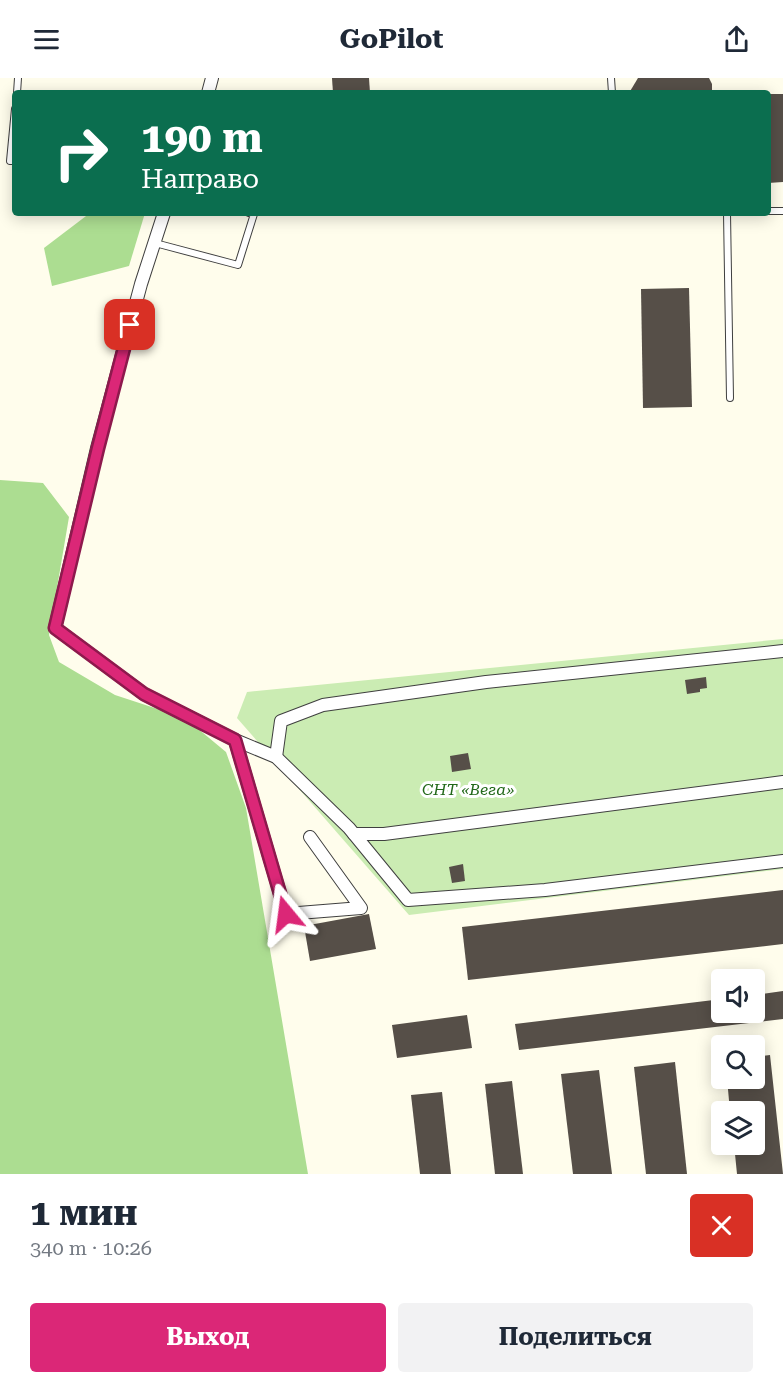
<!DOCTYPE html>
<html lang="ru">
<head>
<meta charset="utf-8">
<style>
  body { margin:0; font-family:"Roboto Serif",serif; background:#f2f2f3; color:#1f2937; height:100vh; display:flex; flex-direction:column; font-size:22px; white-space:nowrap }
  * { box-sizing:border-box; margin:0 }
  p { font-size:20px; color:#747a83 }
  .icon { flex:none; width:33px; height:33px; fill:none; stroke:currentColor; stroke-width:2; stroke-linecap:round; stroke-linejoin:round }
  .map { position:relative; height:1096px; overflow:hidden }
  .drawer { display:flex; flex-direction:column; background:#fff; flex:1 }
  .drawer>* { flex:none }
  .hud { position:absolute; left:12px; top:12px; width:759px; height:126px; border-radius:6px; box-shadow:0 3px 15px #0003; background:#0b6e4f; color:#fff; overflow:hidden }
  .tools { position:absolute; left:711px; top:891px; display:grid; gap:12px }
  .tools a { display:grid; place-items:center; width:54px; height:54px; border-radius:6px; background:#fff; box-shadow:0 3px 15px #0003; font-size:30px }
  .pin { position:absolute; display:grid; place-items:center; width:51px; height:51px; color:#fff; margin:-26px; border-radius:12px; box-shadow:0 3px 9px #0006 }
  .me { position:absolute; width:66px; margin:-33px; rotate:344deg; stroke-linejoin:round; filter:drop-shadow(0 0 4px #0008) }
  .turn { display:flex; align-items:center; gap:21px; height:126px; padding:0 30px; font-size:27px }
  .turn .icon { width:78px; height:78px; stroke-width:2.5 }
  .turn b { display:block; font-size:42px; line-height:51px }
  .round { display:grid; place-items:center; flex:none; width:63px; height:63px; border-radius:6px; background:#f2f2f3 }
  .headline { display:flex; align-items:center; justify-content:space-between; height:102px; padding:0 30px }
  h1 { font-size:36px; font-weight:700; line-height:45px }
  .cta { display:flex; gap:12px; margin-top:auto; padding:12px 30px }
  .cta a { flex:1; height:69px; border-radius:6px; background:#db2777; color:#fff; font-size:24px; font-weight:700; line-height:69px; text-align:center }
  .cta a+a { background:#f2f2f3; color:#1f2937 }
  header { display:flex; justify-content:space-between; align-items:center; height:78px; padding:0 30px; background:#fff; font-size:27px; font-weight:700 }
  .map>svg:first-child { display:block }
  .green { fill:#cbecb3 }
  .forest { fill:#acdd91 }
  .building { fill:#564f48 }
  .lines { fill:none; stroke-linecap:round; stroke-linejoin:round }
  .service-casing { stroke:#3f3f3f; stroke-width:8 }
  .minor-casing { stroke:#3f3f3f; stroke-width:14 }
  .service { stroke:#fff; stroke-width:6 }
  .minor { stroke:#fff; stroke-width:12 }
  .route-casing { stroke:#8e194d; stroke-width:15 }
  .route { stroke:#db2777; stroke-width:10 }
  .labels { text-anchor:middle; stroke-width:6; stroke-linejoin:round; paint-order:stroke }
  .park-label { font-size:16px; font-style:italic; fill:#226819; stroke:#fff }
</style>
</head>
<body>
<header><svg class="icon" aria-label="menu" viewBox="0 0 24 24"><path d="M4 6h16M4 12h16M4 18h16"/></svg>GoPilot<svg class="icon" aria-label="share" viewBox="0 0 24 24"><path d="M12 15V3M7 8l5-5 5 5M5 13v7h14v-7"/></svg></header>
<div class="map">
<svg width="783" height="1096" viewBox="0 0 783 1096">
  <rect width="100%" height="100%" fill="#fffdec"/>
  <path class="green" d="M 783,561 L 783,791 L 409,837 L 237,640 L 247,614 Z"/>
  <g class="forest">
    <path d="M 90,135 L 145,135 L 129,188 L 52,208 L 44,170 Z"/>
    <path d="M 0,402 L 43,405 L 69,439 L 49,557 L 59,584 L 115,617 L 185,640 L 226,674 L 246,730 L 308,1096 L 0,1096 Z"/>
  </g>
  <g class="building">
    <path d="M 332,0 L 369,0 L 370,15 L 333,15 Z"/>
    <path d="M 638,0 L 709,0 L 712,6 L 712,15 L 629,15 Z"/>
    <path d="M 768,16 L 783,16 L 783,104 L 768,105 Z"/>
    <path d="M 689,210 L 692,329 L 643,330 L 641,211 Z"/>
    <path d="M 706,599 L 707,610 L 700,611 L 700,614 L 687,616 L 685,602 Z"/>
    <path d="M 468,675 L 471,691 L 452,694 L 450,678 Z"/>
    <path d="M 463,786 L 465,803 L 452,805 L 449,789 Z"/>
    <path d="M 783,812 L 783,866 L 468,902 L 462,849 Z"/>
    <path d="M 369,836 L 376,871 L 310,883 L 304,848 Z"/>
    <path d="M 783,913 L 783,941 L 519,972 L 515,946 L 722,921 L 722,934 L 754,934 L 754,917 Z"/>
    <path d="M 467,937 L 472,970 L 397,980 L 392,947 Z"/>
    <path d="M 770,977 L 783,1096 L 737,1096 L 734,1066 L 754,1066 L 754,1034 L 730,1034 L 727,1000 L 754,1000 L 754,979 Z"/>
    <path d="M 675,984 L 687,1096 L 646,1096 L 634,989 Z"/>
    <path d="M 599,992 L 612,1096 L 573,1096 L 561,996 Z"/>
    <path d="M 512,1003 L 523,1096 L 495,1096 L 485,1006 Z"/>
    <path d="M 442,1014 L 451,1096 L 420,1096 L 411,1017 Z"/>
  </g>
  <g class="lines">
    <g class="service-casing">
      <g id="service">
        <path d="M 611,0 L 612,15"/>
        <path d="M 17,15 L 18,0"/>
        <path d="M 15,31 L 10,83 L 15,83"/>
        <path d="M 768,133 L 783,133"/>
        <path d="M 727,135 L 730,320"/>
        <path d="M 155,165 L 238,187 L 254,136 L 249,135"/>
      </g>
    </g>
    <g class="minor-casing">
      <g id="minor">
        <path d="M 208,15 L 212,0"/>
        <path d="M 164,135 L 141,206 L 97,370 L 55,550 L 144,616 L 235,662 L 276,679 L 349,750 L 408,822 L 545,812 L 783,783"/>
        <path d="M 235,662 L 286,836 L 361,830 L 310,759"/>
        <path d="M 276,679 L 281,643 L 323,627 L 486,604 L 783,573"/>
        <path d="M 354,756 L 384,756 L 783,704"/>
      </g>
    </g>
    <use href="#service" class="service"/>
    <use href="#minor" class="minor"/>
  </g>
  <g class="lines">
    <g class="route-casing">
      <path id="route" d="M 130,247 L 98,370 L 55,550 L 144,616 L 235,662 L 286,836"/>
    </g>
    <use href="#route" class="route"/>
  </g>
  <g class="labels">
    <g class="park-label">
      <text x="468" y="717">СНТ «Вега»</text>
    </g>
  </g>
</svg>
<div class="tools">
<a><svg class="icon" aria-label="sound" viewBox="0 0 24 24"><path d="M4 9h4l5-4v14l-5-4H4zM17 9q2 3 0 6"/></svg></a>
<a><svg class="icon" aria-label="search" viewBox="0 0 24 24"><circle cx="10" cy="10" r="6"/><path d="M15 15l6 6"/></svg></a>
<a><svg class="icon" aria-label="layers" viewBox="0 0 24 24"><path d="M12 4l9 5-9 5-9-5zM3 14l9 5 9-5"/></svg></a>
</div>
<div class="pin" style="left:130px;top:247px;background:#d93025"><svg class="icon" aria-label="arrive" viewBox="0 0 24 24"><path d="M6 21V4h12l-3 4 3 4H6"/></svg></div>
<svg class="me" style="left:286px;top:836px" viewBox="-20 -20 40 40"><path d="M0-17L14 15 0 8-14 15z" fill="#db2777" stroke="#fff" stroke-width="4"/></svg>
<div class="hud">
<div class="turn"><svg class="icon" aria-label="right" viewBox="0 0 24 24"><path d="M7 20v-9h11M14 6l5 5-5 5"/></svg><div><b>190 m</b>Направо</div></div>
</div>
</div>
<section class="drawer">
<div class="headline"><div><h1>1 мин</h1><p>340 m · 10:26</p></div><a class="round" style="background:#d93025;color:#fff"><svg class="icon" aria-label="close" viewBox="0 0 24 24"><path d="M6 6l12 12M18 6L6 18"/></svg></a></div>
<div class="cta"><a>Выход</a><a>Поделиться</a></div>
</section>
</body>
</html>
